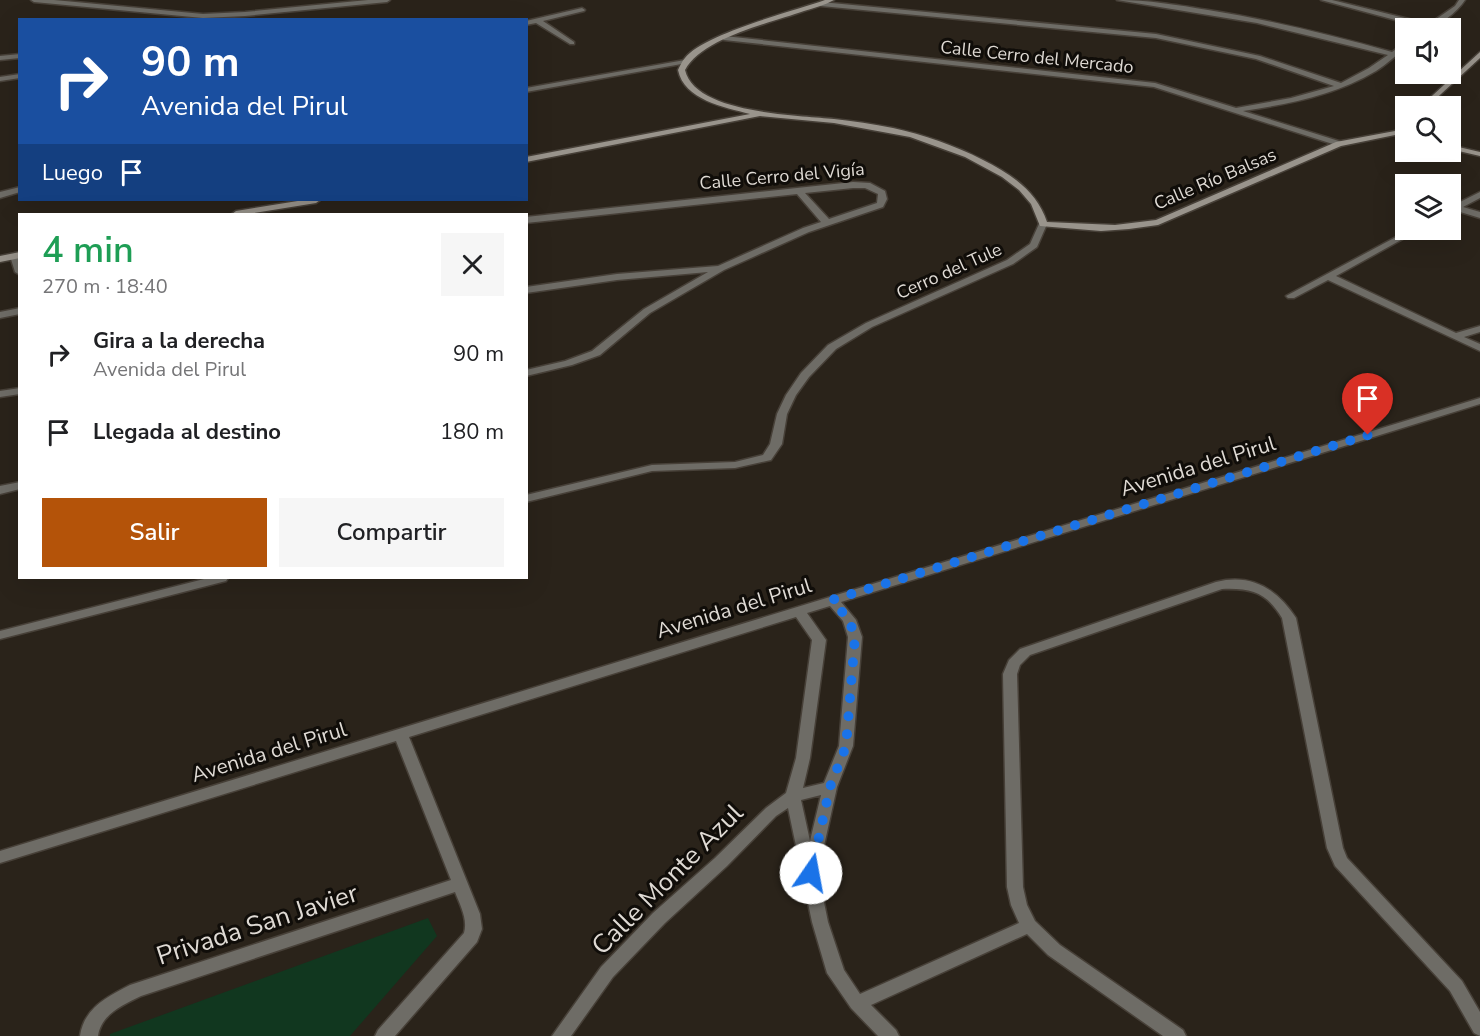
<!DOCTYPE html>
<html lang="es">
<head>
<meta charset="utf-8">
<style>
  body { margin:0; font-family:"Nunito Sans",sans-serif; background:#f6f6f6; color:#202124; height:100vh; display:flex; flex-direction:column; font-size:22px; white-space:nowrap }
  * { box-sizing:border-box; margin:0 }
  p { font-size:20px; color:#757577 }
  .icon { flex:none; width:33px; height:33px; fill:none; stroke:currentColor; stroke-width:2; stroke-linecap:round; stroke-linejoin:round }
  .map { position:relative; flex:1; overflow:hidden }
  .details { position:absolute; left:18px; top:213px; width:510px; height:366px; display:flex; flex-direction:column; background:#fff; border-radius:0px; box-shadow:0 6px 24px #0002 }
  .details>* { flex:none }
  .hud { position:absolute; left:18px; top:18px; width:510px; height:183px; border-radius:0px; box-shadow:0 6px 24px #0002; background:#1a4fa0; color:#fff; overflow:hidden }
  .tools { position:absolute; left:1395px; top:18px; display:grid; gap:12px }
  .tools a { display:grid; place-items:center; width:66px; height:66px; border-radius:0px; background:#fff; box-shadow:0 6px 24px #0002; font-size:30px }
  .pin { position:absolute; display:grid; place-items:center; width:51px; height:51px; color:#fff; margin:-62px -26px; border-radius:50% 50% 50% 0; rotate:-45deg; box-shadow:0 0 6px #0007 }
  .pin .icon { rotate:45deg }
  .me { position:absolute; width:66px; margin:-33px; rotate:12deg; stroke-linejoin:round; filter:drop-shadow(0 0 4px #0008) }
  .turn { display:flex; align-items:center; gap:21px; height:126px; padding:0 24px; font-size:27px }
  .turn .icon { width:78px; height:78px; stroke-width:2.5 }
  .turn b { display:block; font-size:42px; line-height:51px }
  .then { display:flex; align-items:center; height:57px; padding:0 24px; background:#0003; gap:12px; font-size:22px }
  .round { display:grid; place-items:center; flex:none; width:63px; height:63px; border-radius:0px; background:#f6f6f6 }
  .head { display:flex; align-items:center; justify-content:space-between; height:102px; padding:0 24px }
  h1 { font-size:36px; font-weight:600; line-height:45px; color:#1e9e55 }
  .primary-button { display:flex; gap:12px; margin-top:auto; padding:12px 24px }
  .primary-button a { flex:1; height:69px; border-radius:0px; background:#b45309; color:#fff; font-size:24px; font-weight:600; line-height:69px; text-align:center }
  .primary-button a+a { background:#f6f6f6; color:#202124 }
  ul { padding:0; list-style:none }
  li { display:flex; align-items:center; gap:18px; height:78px; padding:0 24px }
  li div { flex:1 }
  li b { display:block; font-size:22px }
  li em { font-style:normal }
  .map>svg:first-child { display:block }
  .green { fill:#11371f }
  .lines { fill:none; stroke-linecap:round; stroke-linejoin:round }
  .street-casing { stroke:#474038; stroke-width:3 }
  .secondary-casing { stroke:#474038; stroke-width:3 }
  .street { fill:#6e6c66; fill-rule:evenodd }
  .secondary { fill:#99948c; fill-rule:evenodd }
  .route { stroke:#1a73e8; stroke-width:10; stroke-dasharray:0 18 }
  .labels { text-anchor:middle; stroke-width:6; stroke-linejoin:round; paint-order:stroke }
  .far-street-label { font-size:18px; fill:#dfdad4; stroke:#100d09 }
  .street-label { font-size:21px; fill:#dfdad4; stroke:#100d09 }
  .near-street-label { font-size:26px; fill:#dfdad4; stroke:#100d09 }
</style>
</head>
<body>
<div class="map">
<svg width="1480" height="1036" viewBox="0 0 1480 1036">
  <rect width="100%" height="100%" fill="#2a231a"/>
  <path class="green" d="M 428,918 L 437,936 L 350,1036 L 110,1036 L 110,1034 Z"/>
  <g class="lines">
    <g class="street-casing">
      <g id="street">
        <path d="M 31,0 L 54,0 L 203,14 L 245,12 L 368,0 L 390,0 L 387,2 L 245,16 L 203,18 L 34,2 Z"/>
        <path d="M 1117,0 C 1148,0 1178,5 1208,10 C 1270,20 1331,35 1392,52 L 1406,42 L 1406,48 C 1396,55 1387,64 1376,71 C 1336,95 1289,104 1243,111 L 1342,142 L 1343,144 L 1339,146 L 1154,87 L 724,40 L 721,38 L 724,36 L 1155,83 L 1236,108 L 1291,98 L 1334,86 L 1256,59 L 1156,38 L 821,6 L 818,4 L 821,2 L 1156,34 L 1260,56 L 1341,83 L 1369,68 L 1388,55 L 1257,23 Z"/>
        <path d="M 1321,0 L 1332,0 L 1429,24 L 1455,6 L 1459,0 L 1465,0 C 1457,12 1438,28 1425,28 Z"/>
        <path d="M 582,8 L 585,10 L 584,11 L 543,21 L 574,42 L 574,44 L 570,44 L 536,23 L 526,25 L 526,21 Z"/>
        <path d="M 20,54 L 20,58 L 0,60 L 0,56 Z"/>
        <path d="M 685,60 L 687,61 L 687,63 L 526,92 L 526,88 Z"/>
        <path d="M 20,74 L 20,78 L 0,81 L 0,77 Z"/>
        <path d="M 853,182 L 870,183 L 885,191 L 887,199 L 883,207 L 809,232 L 724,270 L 650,313 L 600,355 L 572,365 L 526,376 L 526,370 L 565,361 L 592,351 L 644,309 L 708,272 L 617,280 L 526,293 L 526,287 L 617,274 L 718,266 L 803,228 L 821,222 L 797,194 L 526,223 L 526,217 ZM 853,188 L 865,188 L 878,194 L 877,203 L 829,219 L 805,193 Z"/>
        <path d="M 20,187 L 20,192 L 0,198 L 0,192 Z"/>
        <path d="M 1480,192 L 1480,198 L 1463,207 L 1480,212 L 1480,218 L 1457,211 L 1450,213 L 1450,207 Z"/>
        <path d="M 1043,221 L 1047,224 L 1037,247 L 1013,264 L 872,327 L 836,349 L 809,377 L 796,395 L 787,414 L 782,444 L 771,460 L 735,468 L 652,471 L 526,502 L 526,495 L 652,465 L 735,462 L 763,455 L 770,444 L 777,414 L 786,395 L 801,373 L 828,345 L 866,323 L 1007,260 L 1030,244 L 1039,224 Z"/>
        <path d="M 1409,230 L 1419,230 L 1336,276 L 1456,333 L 1480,326 L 1480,332 L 1464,337 L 1480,344 L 1480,351 L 1328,280 L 1294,298 L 1288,298 L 1286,296 Z"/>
        <path d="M 15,253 L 20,256 L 20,275 L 15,272 L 10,256 Z"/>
        <path d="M 20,308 L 20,314 L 0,318 L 0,312 Z"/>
        <path d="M 20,388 L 20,394 L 0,397 L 0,391 Z"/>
        <path d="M 1480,398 L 1480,404 L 841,602 L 856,620 L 862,637 L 853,746 L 837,787 L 818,873 L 828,922 L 844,970 L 860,994 L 1019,923 L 1011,905 L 1007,887 L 1003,674 L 1009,660 L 1020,649 L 1216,582 C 1252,573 1277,589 1296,618 L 1343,848 L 1347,858 L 1462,981 L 1480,1012 L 1480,1036 L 1474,1033 L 1450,991 L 1335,866 L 1327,848 L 1282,618 C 1266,592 1252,588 1222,589 L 1030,655 L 1020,665 L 1017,674 L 1023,887 L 1027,905 L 1035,921 L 1060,945 L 1183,1030 L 1186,1036 L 1163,1036 L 1048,955 L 1027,934 L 871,1005 L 896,1030 L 899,1036 L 878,1036 L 851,1008 L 827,973 L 812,922 L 788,808 L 776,816 L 727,866 L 665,923 L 613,977 L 571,1036 L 552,1036 L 601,967 L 653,913 L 715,858 L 766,808 L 786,793 L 796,758 L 812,640 L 796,617 L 409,737 L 480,914 L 482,929 L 477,942 L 395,1036 L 375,1036 L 378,1030 L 464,933 C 468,919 460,905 455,892 L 141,996 C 123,1005 101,1014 98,1036 L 80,1036 C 84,1008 107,997 130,985 L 451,880 L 396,741 L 0,863 L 0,851 ZM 830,606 L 843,621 L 848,637 L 839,746 L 824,783 L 803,788 L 810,758 L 826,640 L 807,613 ZM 821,795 L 810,841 L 801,800 Z"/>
        <path d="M 20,482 L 20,489 L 0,494 L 0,486 Z"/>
        <path d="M 208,578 L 228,578 L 226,581 L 0,639 L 0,631 Z"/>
      </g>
    </g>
    <g class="secondary-casing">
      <g id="secondary">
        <path d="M 825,0 L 834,0 C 825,5 814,8 804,11 C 770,23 702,38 685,70 C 695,114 798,115 834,119 C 853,121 873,124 893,128 C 924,135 954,145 983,160 C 1011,174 1037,191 1047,222 L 1115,225 L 1156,220 L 1336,142 L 1395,131 L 1406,133 L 1406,138 L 1395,135 L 1341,146 L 1158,225 L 1129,229 L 1101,231 L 1040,226 L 1031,204 L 1019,190 L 1002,177 L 965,157 L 910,137 L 834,123 L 760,116 L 526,162 L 526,157 L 750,114 C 724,107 684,100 678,70 C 680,66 682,61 685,58 C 703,34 794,11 825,0 Z"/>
        <path d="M 1480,52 L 1480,58 L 1428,106 L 1421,106 Z"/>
        <path d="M 1450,145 L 1480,152 L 1480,156 L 1450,149 Z"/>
        <path d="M 304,200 L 320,200 L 316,203 L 248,214 L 232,214 L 236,211 Z"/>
        <path d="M 20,252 L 20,258 L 0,262 L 0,256 Z"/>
      </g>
    </g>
    <use href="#street" class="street"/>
    <use href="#secondary" class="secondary"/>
  </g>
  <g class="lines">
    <path class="route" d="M 811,873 L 830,787 L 846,746 L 855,637 L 849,620 L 832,600 L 1368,435"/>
  </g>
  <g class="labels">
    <g class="far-street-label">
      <text transform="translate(1037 57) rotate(6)" y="6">Calle Cerro del Mercado</text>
      <text transform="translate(782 176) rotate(-5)" y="6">Calle Cerro del Vigía</text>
      <text transform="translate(1215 179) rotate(-23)" y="6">Calle Río Balsas</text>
      <text transform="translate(949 271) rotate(-24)" y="6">Cerro del Tule</text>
    </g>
    <g class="street-label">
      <text transform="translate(1198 466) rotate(-17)" y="7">Avenida del Pirul</text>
      <text transform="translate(734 608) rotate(-17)" y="7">Avenida del Pirul</text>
      <text transform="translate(269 752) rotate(-17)" y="7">Avenida del Pirul</text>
    </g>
    <g class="near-street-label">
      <text transform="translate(667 879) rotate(-45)" y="9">Calle Monte Azul</text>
      <text transform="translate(257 924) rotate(-18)" y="9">Privada San Javier</text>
    </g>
  </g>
</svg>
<div class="tools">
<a><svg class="icon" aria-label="sound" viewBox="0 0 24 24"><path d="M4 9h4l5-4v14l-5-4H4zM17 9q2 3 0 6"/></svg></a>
<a><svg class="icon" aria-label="search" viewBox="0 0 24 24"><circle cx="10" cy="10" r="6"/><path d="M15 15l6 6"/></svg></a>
<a><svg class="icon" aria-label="layers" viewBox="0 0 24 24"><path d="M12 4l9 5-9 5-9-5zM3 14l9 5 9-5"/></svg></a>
</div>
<div class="pin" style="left:1368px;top:435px;background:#d93025"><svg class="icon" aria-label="arrive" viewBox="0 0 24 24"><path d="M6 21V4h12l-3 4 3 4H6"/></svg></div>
<svg class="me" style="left:811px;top:873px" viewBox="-20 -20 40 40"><circle r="19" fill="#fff"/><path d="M0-13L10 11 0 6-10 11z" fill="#1a73e8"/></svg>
<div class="hud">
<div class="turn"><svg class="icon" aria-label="right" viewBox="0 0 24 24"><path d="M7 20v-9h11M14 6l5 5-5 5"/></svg><div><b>90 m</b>Avenida del Pirul</div></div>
<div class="then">Luego<svg class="icon" aria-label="arrive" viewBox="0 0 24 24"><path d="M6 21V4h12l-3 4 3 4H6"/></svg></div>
</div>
<section class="details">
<div class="head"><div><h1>4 min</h1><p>270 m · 18:40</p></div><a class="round"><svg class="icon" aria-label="close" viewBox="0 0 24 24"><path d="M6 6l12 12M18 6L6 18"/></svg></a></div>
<ul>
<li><svg class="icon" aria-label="right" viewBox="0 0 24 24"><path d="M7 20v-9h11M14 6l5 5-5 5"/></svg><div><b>Gira a la derecha</b><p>Avenida del Pirul</p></div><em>90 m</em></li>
<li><svg class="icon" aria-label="arrive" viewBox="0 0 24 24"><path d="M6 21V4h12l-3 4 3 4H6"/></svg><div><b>Llegada al destino</b></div><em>180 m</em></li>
</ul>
<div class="primary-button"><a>Salir</a><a>Compartir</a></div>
</section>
</div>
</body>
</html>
